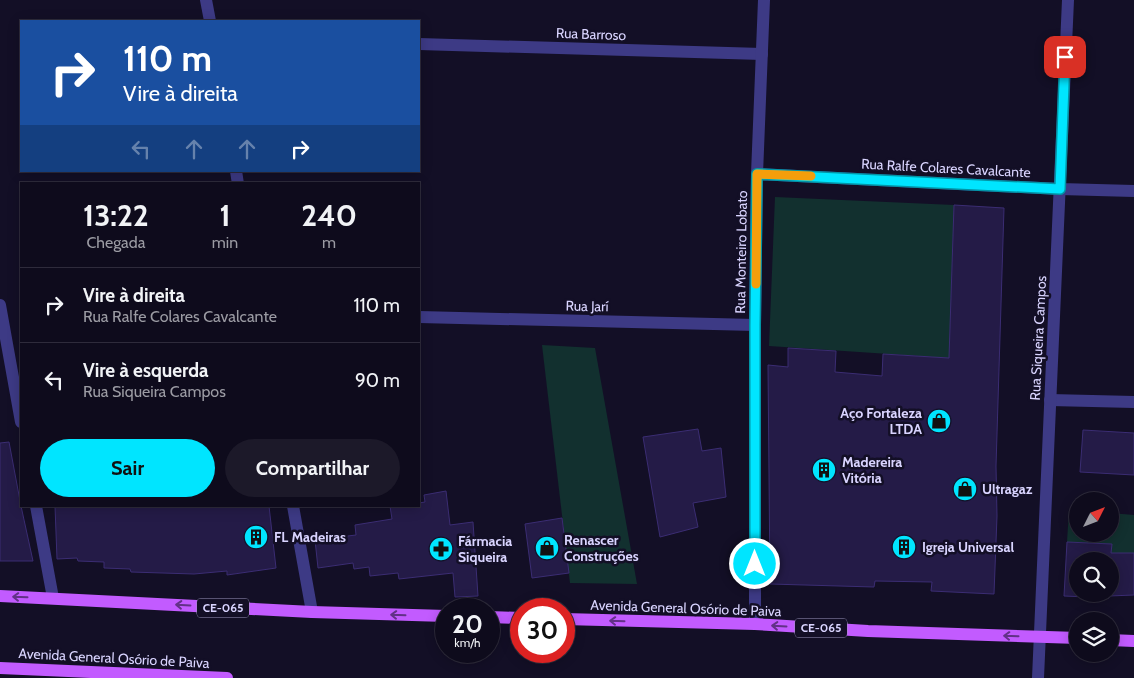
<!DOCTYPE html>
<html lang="pt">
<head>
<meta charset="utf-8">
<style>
  body { margin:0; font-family:Cabin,sans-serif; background:#1c1929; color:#f1f3f6; height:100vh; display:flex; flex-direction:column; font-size:19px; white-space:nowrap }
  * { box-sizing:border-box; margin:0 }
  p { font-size:16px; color:#9b9ba3 }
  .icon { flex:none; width:28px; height:28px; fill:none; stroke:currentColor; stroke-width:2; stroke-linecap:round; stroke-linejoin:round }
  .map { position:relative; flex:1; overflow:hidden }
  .drawer { position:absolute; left:20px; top:182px; width:400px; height:325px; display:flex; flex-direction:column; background:#0e0b1c; border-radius:0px; box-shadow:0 2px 12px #0003,0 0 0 1px #2e2b3b }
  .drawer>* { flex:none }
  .top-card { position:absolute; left:20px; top:20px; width:400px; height:152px; border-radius:0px; box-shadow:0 2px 12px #0003,0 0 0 1px #2e2b3b; background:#1a4fa0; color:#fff; overflow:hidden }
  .needle { width:32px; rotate:48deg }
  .fabs { position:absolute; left:1069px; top:492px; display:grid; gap:10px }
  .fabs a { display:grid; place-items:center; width:50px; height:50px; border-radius:50%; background:#0e0b1c; box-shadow:0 2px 12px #0003,0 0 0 1px #2e2b3b; font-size:25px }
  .speed { position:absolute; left:435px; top:598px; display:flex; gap:10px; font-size:25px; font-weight:700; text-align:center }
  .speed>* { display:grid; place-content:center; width:65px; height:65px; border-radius:50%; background:#0e0b1c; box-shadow:0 2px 12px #0003,0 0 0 1px #2e2b3b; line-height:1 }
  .speed small { font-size:12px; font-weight:400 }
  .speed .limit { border:8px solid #d22; background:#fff; color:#111 }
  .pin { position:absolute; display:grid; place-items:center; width:42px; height:42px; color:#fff; margin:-21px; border-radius:10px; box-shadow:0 2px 8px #0006 }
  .me { position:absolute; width:55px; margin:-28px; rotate:0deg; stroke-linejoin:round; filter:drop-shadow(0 0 4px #0008) }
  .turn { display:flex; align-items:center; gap:18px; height:105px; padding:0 20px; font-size:22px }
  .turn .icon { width:65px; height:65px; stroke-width:2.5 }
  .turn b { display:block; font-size:35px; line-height:42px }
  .lanes { display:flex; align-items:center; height:48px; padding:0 20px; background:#0003; justify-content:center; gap:25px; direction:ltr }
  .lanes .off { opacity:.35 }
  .eta { display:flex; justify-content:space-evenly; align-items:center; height:85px; text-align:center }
  .eta b { font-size:30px; font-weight:800; line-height:35px }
  .action { display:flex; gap:10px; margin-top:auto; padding:10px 20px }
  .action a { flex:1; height:58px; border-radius:30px; background:#00e5ff; color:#111; font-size:20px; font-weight:800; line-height:58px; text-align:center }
  .action a+a { background:#1c1929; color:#f1f3f6 }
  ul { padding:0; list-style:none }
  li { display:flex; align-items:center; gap:15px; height:75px; padding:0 20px; border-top:1px solid #2e2b3b }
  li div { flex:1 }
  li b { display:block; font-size:19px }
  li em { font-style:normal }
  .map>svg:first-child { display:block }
  .green { fill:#12302f }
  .building { fill:#241b47; stroke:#3b2d73; fill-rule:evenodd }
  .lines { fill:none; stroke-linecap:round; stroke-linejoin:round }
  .minor { stroke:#3d3a85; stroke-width:12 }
  .tertiary { stroke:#3d3a85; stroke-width:12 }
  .primary { stroke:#c25bff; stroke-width:12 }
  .oneway { stroke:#623188 }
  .route-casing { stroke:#0095a6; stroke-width:12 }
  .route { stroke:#00e5ff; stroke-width:9 }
  .slow { stroke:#f59e0b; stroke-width:9 }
  .labels { text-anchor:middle; stroke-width:5; stroke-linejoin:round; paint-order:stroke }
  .shield { fill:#130f26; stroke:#9e99be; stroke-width:1 }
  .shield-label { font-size:12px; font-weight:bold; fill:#d9d4ff }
  .street-label { font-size:14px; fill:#d9d4ff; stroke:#130f26 }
  .poi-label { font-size:14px; font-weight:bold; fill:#d9d4ff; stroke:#130f26; text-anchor:start }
</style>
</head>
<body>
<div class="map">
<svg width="1134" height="678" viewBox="0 0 1134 678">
  <rect width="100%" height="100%" fill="#130f26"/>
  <g class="green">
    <path d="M 775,197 L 954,205 L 949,358 L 769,346 Z"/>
    <path d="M 542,345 L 595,348 L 637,584 L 570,583 Z"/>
    <path d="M 1069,510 L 1077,510 L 1078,534 L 1110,534 L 1110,513 L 1134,515 L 1134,553 L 1111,553 L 1112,544 L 1067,542 Z"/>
  </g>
  <g class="building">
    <path d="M 954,205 L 1004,208 L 996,466 L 997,516 L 994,594 L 931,591 L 932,582 L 875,581 L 874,587 L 770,584 L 768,365 L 788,367 L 788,348 L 836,351 L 835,372 L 882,376 L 883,354 L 949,358 Z"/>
    <path d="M 698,429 L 702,451 L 721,448 L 726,497 L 693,503 L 698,527 L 660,537 L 643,437 Z"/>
    <path d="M 1083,430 L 1134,433 L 1134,475 L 1080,472 Z"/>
    <path d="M 9,442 L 21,506 L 33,561 L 0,561 L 0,443 Z"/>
    <path d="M 446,491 L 450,525 L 473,522 L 478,596 L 455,597 L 453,573 L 399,579 L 398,573 L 370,576 L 369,567 L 354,569 L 353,563 L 318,568 L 315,540 L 356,535 L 355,525 L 392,519 L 390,506 L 419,506 L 419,503 L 425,502 L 424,495 Z"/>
    <path d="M 55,506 L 269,506 L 276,568 L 227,575 L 227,571 L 194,574 L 131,572 L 130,569 L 104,568 L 104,562 L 78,561 L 77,558 L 57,559 Z"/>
    <path d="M 562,518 L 569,573 L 532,578 L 525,524 Z"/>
    <path d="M 1067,542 L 1112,544 L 1111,553 L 1134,553 L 1134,595 L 1109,596 L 1109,598 L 1064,596 ZM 1078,561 L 1110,561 L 1110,594 L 1078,594 Z"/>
  </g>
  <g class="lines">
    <g class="minor">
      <path d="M 206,0 L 210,21"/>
      <path d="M 419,44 L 762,54"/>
      <path d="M 236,171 L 238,184"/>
      <path d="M 757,174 L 1060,189 L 1134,191"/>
      <path d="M 0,305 L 21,422"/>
      <path d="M 419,317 L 755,325"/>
      <path d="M 1050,400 L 1134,402"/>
      <path d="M 36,506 L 53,598"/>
      <path d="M 293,506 L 312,612"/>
      <path d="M 755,624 L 755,325 L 757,174 L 764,0"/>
    </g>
    <path class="tertiary" d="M 1038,678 L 1068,0"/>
    <g class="primary">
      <path d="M 0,596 L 312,612 L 446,616"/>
      <path d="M 489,617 L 521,618"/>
      <path d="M 564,619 L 755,624 L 868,631 L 1078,638"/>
      <path d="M 1110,640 L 1134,641"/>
      <path d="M 0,668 L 227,678"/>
    </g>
  </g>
  <defs><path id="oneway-shaft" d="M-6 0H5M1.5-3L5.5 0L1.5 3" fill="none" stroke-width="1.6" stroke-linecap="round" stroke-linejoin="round" transform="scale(1.25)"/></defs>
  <g class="oneway">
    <use href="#oneway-shaft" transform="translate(20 597) rotate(-178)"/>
    <use href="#oneway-shaft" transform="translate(183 605) rotate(-177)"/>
    <use href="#oneway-shaft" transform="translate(398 615) rotate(-178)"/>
    <use href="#oneway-shaft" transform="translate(617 621) rotate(-178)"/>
    <use href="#oneway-shaft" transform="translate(779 626) rotate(-177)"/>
    <use href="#oneway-shaft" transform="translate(1011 636) rotate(-178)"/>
  </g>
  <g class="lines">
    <g class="route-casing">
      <path id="route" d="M 755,564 L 755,325 L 757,174 L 1060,189 L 1065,57"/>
    </g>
    <use href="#route" class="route"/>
    <path class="slow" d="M 756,284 L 757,174 L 811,176"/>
  </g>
  <defs>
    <g id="shop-disc" transform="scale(1.25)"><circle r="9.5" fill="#00e5ff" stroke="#130f26"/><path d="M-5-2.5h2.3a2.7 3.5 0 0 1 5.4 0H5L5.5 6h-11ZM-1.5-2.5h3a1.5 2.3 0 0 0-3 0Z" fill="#111"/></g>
    <g id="building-disc" transform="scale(1.25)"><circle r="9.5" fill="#00e5ff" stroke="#130f26"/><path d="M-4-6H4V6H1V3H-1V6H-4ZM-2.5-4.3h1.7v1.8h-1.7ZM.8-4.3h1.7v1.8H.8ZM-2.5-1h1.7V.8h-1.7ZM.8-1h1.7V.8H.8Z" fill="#111"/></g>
    <g id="pharmacy-disc" transform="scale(1.25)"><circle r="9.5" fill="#00e5ff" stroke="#130f26"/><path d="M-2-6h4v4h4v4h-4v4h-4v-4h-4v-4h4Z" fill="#111"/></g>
  </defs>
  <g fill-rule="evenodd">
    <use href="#shop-disc" x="939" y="421"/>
    <use href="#building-disc" x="824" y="470"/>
    <use href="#shop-disc" x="965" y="489"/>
    <use href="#building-disc" x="256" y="537"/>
    <use href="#building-disc" x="904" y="547"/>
    <use href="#shop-disc" x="547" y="548"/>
    <use href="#pharmacy-disc" x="441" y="549"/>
  </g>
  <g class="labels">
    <g class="shield">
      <rect x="197" y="598.5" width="52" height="19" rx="4"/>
      <rect x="795" y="618.5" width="52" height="19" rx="4"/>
    </g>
    <g class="shield-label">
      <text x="223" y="612">CE-065</text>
      <text x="821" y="632">CE-065</text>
    </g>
    <g class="street-label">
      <text transform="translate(591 34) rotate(2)" y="5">Rua Barroso</text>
      <text transform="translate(946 168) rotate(3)" y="5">Rua Ralfe Colares Cavalcante</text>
      <text transform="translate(741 252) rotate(-89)" y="5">Rua Monteiro Lobato</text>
      <text transform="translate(587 306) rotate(1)" y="5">Rua Jarí</text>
      <text transform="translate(1038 338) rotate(-87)" y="5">Rua Siqueira Campos</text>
      <text transform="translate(686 608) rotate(2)" y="5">Avenida General Osório de Paiva</text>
      <text transform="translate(114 658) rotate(3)" y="5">Avenida General Osório de Paiva</text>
    </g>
    <g class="poi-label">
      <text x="922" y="418" text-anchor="end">Aço Fortaleza<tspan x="922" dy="16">LTDA</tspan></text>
      <text x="842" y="467">Madereira<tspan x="842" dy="16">Vitória</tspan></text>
      <text x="982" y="494">Ultragaz</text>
      <text x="274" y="542">FL Madeiras</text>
      <text x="564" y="545">Renascer<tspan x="564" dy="16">Construções</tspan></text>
      <text x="458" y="546">Fármacia<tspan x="458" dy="16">Siqueira</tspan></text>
      <text x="922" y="552">Igreja Universal</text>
    </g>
  </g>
</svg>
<div class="fabs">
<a><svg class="needle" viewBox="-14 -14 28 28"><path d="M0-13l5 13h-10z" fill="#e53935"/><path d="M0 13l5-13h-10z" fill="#9b9ba3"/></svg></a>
<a><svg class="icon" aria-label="search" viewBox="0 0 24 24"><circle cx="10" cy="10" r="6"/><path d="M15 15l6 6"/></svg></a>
<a><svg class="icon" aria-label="layers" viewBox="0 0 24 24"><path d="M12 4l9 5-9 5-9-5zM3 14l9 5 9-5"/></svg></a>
</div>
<div class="speed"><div>20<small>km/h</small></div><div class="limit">30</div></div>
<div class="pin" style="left:1065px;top:57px;background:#d93025"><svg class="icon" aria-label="arrive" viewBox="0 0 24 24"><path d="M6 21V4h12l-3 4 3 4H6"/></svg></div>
<svg class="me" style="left:755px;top:564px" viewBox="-20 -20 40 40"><circle r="17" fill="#00e5ff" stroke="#fff" stroke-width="3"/><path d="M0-11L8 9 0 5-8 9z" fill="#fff"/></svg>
<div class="top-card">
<div class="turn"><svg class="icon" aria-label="right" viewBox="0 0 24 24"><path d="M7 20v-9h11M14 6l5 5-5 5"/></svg><div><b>110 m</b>Vire à direita</div></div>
<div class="lanes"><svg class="icon off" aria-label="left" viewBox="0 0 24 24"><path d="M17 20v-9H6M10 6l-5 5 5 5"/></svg><svg class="icon off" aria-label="ahead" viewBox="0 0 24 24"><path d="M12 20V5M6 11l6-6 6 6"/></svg><svg class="icon off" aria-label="ahead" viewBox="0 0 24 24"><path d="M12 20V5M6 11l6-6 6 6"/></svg><svg class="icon" aria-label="right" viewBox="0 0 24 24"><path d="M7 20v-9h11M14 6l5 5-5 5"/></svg></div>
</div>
<section class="drawer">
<div class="eta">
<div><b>13:22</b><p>Chegada</p></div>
<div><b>1</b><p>min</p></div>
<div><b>240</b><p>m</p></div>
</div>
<ul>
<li><svg class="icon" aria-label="right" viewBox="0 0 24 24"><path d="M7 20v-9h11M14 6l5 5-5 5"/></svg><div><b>Vire à direita</b><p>Rua Ralfe Colares Cavalcante</p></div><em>110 m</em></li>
<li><svg class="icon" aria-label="left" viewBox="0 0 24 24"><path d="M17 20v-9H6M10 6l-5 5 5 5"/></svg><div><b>Vire à esquerda</b><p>Rua Siqueira Campos</p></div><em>90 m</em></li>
</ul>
<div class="action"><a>Sair</a><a>Compartilhar</a></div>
</section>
</div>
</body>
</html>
